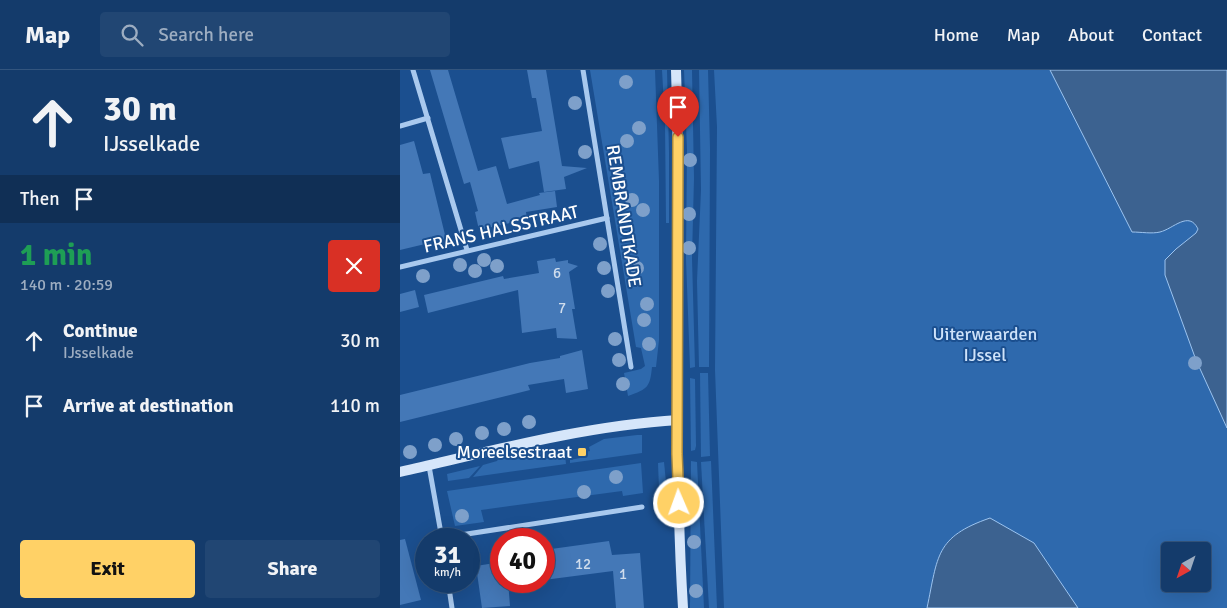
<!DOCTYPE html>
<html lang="en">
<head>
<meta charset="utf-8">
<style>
  body { margin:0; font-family:Signika,sans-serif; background:#214673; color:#f1f3f6; height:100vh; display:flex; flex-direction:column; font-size:19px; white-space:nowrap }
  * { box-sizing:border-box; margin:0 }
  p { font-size:16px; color:#9dadc1 }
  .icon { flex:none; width:28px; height:28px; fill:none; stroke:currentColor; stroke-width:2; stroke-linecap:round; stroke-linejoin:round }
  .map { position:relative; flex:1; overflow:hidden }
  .drawer { display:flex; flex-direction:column; background:#143b6b; width:400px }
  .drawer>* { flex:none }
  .top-card { background:#143b6b; color:#f1f3f6; overflow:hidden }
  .needle { width:32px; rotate:220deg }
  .controls { position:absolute; left:761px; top:472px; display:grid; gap:10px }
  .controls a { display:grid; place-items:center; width:50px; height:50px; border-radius:5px; background:#143b6b; box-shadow:0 5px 20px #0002,0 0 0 1px #33557e; font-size:25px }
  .speed { position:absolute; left:15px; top:458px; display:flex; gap:10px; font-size:25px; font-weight:700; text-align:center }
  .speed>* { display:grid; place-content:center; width:65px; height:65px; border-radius:50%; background:#143b6b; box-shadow:0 5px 20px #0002,0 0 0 1px #33557e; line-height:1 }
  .speed small { font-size:12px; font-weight:400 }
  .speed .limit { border:8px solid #d22; background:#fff; color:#111 }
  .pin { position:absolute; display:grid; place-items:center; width:42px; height:42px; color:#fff; margin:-51px -21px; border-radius:50% 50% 50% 0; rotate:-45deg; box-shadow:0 0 5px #0007 }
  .pin .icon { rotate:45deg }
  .me { position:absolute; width:55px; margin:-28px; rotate:358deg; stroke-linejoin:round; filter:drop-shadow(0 0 4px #0008) }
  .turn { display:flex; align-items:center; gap:18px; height:105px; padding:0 20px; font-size:22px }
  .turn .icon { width:65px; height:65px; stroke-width:2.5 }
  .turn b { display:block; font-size:35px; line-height:42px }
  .then { display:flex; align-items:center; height:48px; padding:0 20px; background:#0003; gap:10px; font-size:19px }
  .round { display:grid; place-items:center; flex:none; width:52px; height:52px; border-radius:5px; background:#214673 }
  .headline { display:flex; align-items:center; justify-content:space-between; height:85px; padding:0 20px }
  h1 { font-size:30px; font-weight:700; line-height:38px; color:#1e9e55 }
  .cta { display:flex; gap:10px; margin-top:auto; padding:10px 20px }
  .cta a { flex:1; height:58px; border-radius:5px; background:#ffd166; color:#111; font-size:20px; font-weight:700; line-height:58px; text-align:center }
  .cta a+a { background:#214673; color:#f1f3f6 }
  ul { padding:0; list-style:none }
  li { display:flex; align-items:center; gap:15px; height:65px; padding:0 20px }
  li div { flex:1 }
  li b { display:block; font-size:19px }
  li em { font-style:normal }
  header { display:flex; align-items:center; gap:30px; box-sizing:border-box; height:70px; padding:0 25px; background:#143b6b; border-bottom:1px solid #33557e }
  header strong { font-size:24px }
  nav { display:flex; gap:28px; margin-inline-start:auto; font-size:18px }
  .search { width:350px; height:45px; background:#214673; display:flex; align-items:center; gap:12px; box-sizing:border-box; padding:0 18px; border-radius:5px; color:#9dadc1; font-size:19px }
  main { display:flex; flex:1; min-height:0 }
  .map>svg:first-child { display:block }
  .green { fill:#2e69ad; fill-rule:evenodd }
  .water { fill:#3c6290; stroke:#9cc4f0 }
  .building { fill:#4478b7 }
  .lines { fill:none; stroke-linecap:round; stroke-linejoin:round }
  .street { stroke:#a9c9ee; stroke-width:5 }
  .secondary { stroke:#d6e6fa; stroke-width:10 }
  .tree { fill:#7ea0ca }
  .route-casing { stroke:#a68842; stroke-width:12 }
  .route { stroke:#ffd166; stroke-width:9 }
  .poi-dot { fill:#ffd166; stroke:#1b4f8f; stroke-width:2 }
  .labels { text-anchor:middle; stroke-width:4; stroke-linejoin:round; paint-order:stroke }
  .number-label { font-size:15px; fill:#d0dded }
  .street-label { font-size:18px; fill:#fff; stroke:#1b4f8f }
  .park-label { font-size:18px; fill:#cfe3fa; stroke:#1b4f8f }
  .poi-label { font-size:18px; fill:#fff; stroke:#1b4f8f; text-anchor:end }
</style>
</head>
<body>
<header>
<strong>Map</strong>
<div class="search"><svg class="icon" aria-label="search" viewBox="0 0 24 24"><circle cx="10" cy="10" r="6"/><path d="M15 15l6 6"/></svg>Search here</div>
<nav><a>Home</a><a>Map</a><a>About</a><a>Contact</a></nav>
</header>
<main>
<section class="drawer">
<div class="top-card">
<div class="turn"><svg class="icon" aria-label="ahead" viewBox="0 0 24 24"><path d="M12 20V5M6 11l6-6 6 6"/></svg><div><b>30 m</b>IJsselkade</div></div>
<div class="then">Then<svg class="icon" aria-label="arrive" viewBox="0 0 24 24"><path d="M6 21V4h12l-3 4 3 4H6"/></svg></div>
</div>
<div class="headline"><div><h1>1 min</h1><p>140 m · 20:59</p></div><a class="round" style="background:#d93025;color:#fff"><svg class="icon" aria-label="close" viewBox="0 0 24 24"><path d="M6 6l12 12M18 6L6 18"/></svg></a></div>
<ul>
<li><svg class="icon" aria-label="ahead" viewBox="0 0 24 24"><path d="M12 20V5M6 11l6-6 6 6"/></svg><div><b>Continue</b><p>IJsselkade</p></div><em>30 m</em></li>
<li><svg class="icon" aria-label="arrive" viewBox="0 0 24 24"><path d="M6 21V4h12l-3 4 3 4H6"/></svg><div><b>Arrive at destination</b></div><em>110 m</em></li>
</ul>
<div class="cta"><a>Exit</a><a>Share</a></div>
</section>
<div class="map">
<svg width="827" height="538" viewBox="0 0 827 538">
  <rect width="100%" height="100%" fill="#1b4f8f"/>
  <g class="green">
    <path d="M 190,0 L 255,0 L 259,111 L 259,270 L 256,297 L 252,297 C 250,317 248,319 228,326 L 224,303 L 241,299 L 245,296 L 241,278 L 236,277 Z"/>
    <path d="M 262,0 L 267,0 L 269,82 L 269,153 L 266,153 L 265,53 Z"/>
    <path d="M 284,0 L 292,0 L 294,108 L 292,188 L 295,297 L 290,298 L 286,189 L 287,80 Z"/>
    <path d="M 299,0 L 308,0 L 310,79 L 309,297 L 299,297 L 297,211 L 301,120 Z"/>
    <path d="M 314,0 L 713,0 L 795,154 L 827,220 L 827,538 L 324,538 L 315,300 L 317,57 ZM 770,481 L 802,481 L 802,514 L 770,514 Z"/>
    <path d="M 300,303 L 308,303 L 310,386 L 301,387 Z"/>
    <path d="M 290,308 L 295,309 L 296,376 L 295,380 L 291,381 Z"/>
    <path d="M 237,365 L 242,365 L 242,383 L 170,393 L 170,390 L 185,387 L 185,382 L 190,381 L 189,377 L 204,369 Z"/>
    <path d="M 151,382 L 152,387 L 165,385 L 166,394 L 73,407 L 83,395 L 97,391 L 102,383 Z"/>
    <path d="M 291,391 L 297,392 L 304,538 L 290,538 Z"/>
    <path d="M 311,391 L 317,538 L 309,538 L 301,392 Z"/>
    <path d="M 264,392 L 266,412 L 259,419 L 258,393 Z"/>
    <path d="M 241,393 L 243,423 L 223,426 L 222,421 L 81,440 L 84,452 L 55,456 L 47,421 Z"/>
    <path d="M 80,396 L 69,408 L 48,411 L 47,404 Z"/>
  </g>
  <g class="water">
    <path d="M 650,0 L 827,0 L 827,358 L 796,290 L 765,205 L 765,190 L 776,179 L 796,163 L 798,159 C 789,140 773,159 760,162 C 752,164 741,162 732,162 Z"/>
    <path d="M 590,448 L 634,473 L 678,538 L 527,538 C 538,486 535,467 590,448 Z"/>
  </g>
  <g class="building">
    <path d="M 30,0 L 48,0 L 78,101 L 96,96 L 107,134 L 140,125 L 139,123 L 155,121 L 157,137 L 126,142 L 127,149 L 79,160 L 75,142 L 78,141 L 70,112 L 64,114 Z"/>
    <path d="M 127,0 L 146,0 L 162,96 L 187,98 L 164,107 L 166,119 L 144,122 L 139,91 L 109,99 L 101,68 L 142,61 L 136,28 L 132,28 Z"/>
    <path d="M 14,71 L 23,104 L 30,103 L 46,169 L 0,180 L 0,75 Z"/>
    <path d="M 155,188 L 156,192 L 168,190 L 168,193 L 178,196 L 169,202 L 175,239 L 172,239 L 177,269 L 157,268 L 156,258 L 122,263 L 118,220 L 28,243 L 24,225 L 103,206 L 104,209 L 139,203 L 137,191 Z"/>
    <path d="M 15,220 L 19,237 L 0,242 L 0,224 Z"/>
    <path d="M 182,280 L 188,319 L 166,323 L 164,309 L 128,315 L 130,320 L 0,352 L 0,325 L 130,293 L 160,288 L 160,286 Z"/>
    <path d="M 5,469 L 21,530 L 0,535 L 0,470 Z"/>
    <path d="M 209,471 L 212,485 L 240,483 L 244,538 L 216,538 L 213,501 L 144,510 L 144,480 Z"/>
    <path d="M 101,492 L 101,511 L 108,511 L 110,536 L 82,538 L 76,496 Z"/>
  </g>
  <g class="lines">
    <g class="street">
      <path d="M 13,0 L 67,180"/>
      <path d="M 183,0 L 231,297"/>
      <path d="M 0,56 L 28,48"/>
      <path d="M 0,197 L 207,148"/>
      <path d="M 29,396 L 42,469"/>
      <path d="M 41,468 L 242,437"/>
      <path d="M 48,511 L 52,538"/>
    </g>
    <g class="secondary">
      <path d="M 276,0 C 282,179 272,359 283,538"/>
      <path d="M 0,402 C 92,381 183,356 278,350"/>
    </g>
  </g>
  <g class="tree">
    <circle cx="226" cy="12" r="7"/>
    <circle cx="175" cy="33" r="7"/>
    <circle cx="289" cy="39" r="7"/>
    <circle cx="239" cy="58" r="7"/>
    <circle cx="227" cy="71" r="7"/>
    <circle cx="185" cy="82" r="7"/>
    <circle cx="290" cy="90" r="7"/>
    <circle cx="232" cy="130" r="7"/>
    <circle cx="243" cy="140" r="7"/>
    <circle cx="289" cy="144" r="7"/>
    <circle cx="200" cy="174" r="7"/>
    <circle cx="289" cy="178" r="7"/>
    <circle cx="84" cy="190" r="7"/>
    <circle cx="60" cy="195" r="7"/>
    <circle cx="97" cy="196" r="7"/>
    <circle cx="204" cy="198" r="7"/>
    <circle cx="237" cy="198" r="7"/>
    <circle cx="75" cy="201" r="7"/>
    <circle cx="23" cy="206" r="7"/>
    <circle cx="208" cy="221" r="7"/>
    <circle cx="247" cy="234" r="7"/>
    <circle cx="244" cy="250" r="7"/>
    <circle cx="215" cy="269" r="7"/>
    <circle cx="249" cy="274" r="7"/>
    <circle cx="219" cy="290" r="7"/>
    <circle cx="795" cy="293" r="7"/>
    <circle cx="223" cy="314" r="7"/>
    <circle cx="129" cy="352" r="7"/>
    <circle cx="104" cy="359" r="7"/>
    <circle cx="82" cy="363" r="7"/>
    <circle cx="56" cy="369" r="7"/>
    <circle cx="35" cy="375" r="7"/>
    <circle cx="10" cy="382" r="7"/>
    <circle cx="216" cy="407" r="7"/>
    <circle cx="184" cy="422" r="7"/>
    <circle cx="62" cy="446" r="7"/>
    <circle cx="294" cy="472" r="7"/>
    <circle cx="296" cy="521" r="7"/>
  </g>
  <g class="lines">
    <g class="route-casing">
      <path id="route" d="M 278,67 L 277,384 L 279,433"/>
    </g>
    <use href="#route" class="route"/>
  </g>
  <rect class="poi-dot" x="177" y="377" width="10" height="10" rx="2.5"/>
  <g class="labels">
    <g class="number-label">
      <text x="157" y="208">6</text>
      <text x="162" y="243">7</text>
      <text x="183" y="499">12</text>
      <text x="223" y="509">1</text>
    </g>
    <g class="street-label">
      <text transform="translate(224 146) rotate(81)" y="6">REMBRANDTKADE</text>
      <text transform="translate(101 159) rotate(-13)" y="6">FRANS HALSSTRAAT</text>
    </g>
    <g class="park-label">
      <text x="585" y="270">Uiterwaarden<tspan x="585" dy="21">IJssel</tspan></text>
    </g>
    <g class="poi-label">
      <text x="172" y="388">Moreelsestraat</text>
    </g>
  </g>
</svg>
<div class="controls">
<a><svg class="needle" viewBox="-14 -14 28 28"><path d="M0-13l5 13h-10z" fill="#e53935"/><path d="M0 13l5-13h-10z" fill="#9dadc1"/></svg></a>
</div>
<div class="speed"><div>31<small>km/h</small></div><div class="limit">40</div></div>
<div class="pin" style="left:278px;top:67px;background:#d93025"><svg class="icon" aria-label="arrive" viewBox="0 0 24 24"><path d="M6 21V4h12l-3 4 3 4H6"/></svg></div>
<svg class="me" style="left:279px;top:433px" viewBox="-20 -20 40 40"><circle r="17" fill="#ffd166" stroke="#fff" stroke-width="3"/><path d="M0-11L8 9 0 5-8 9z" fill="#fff"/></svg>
</div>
</main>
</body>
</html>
